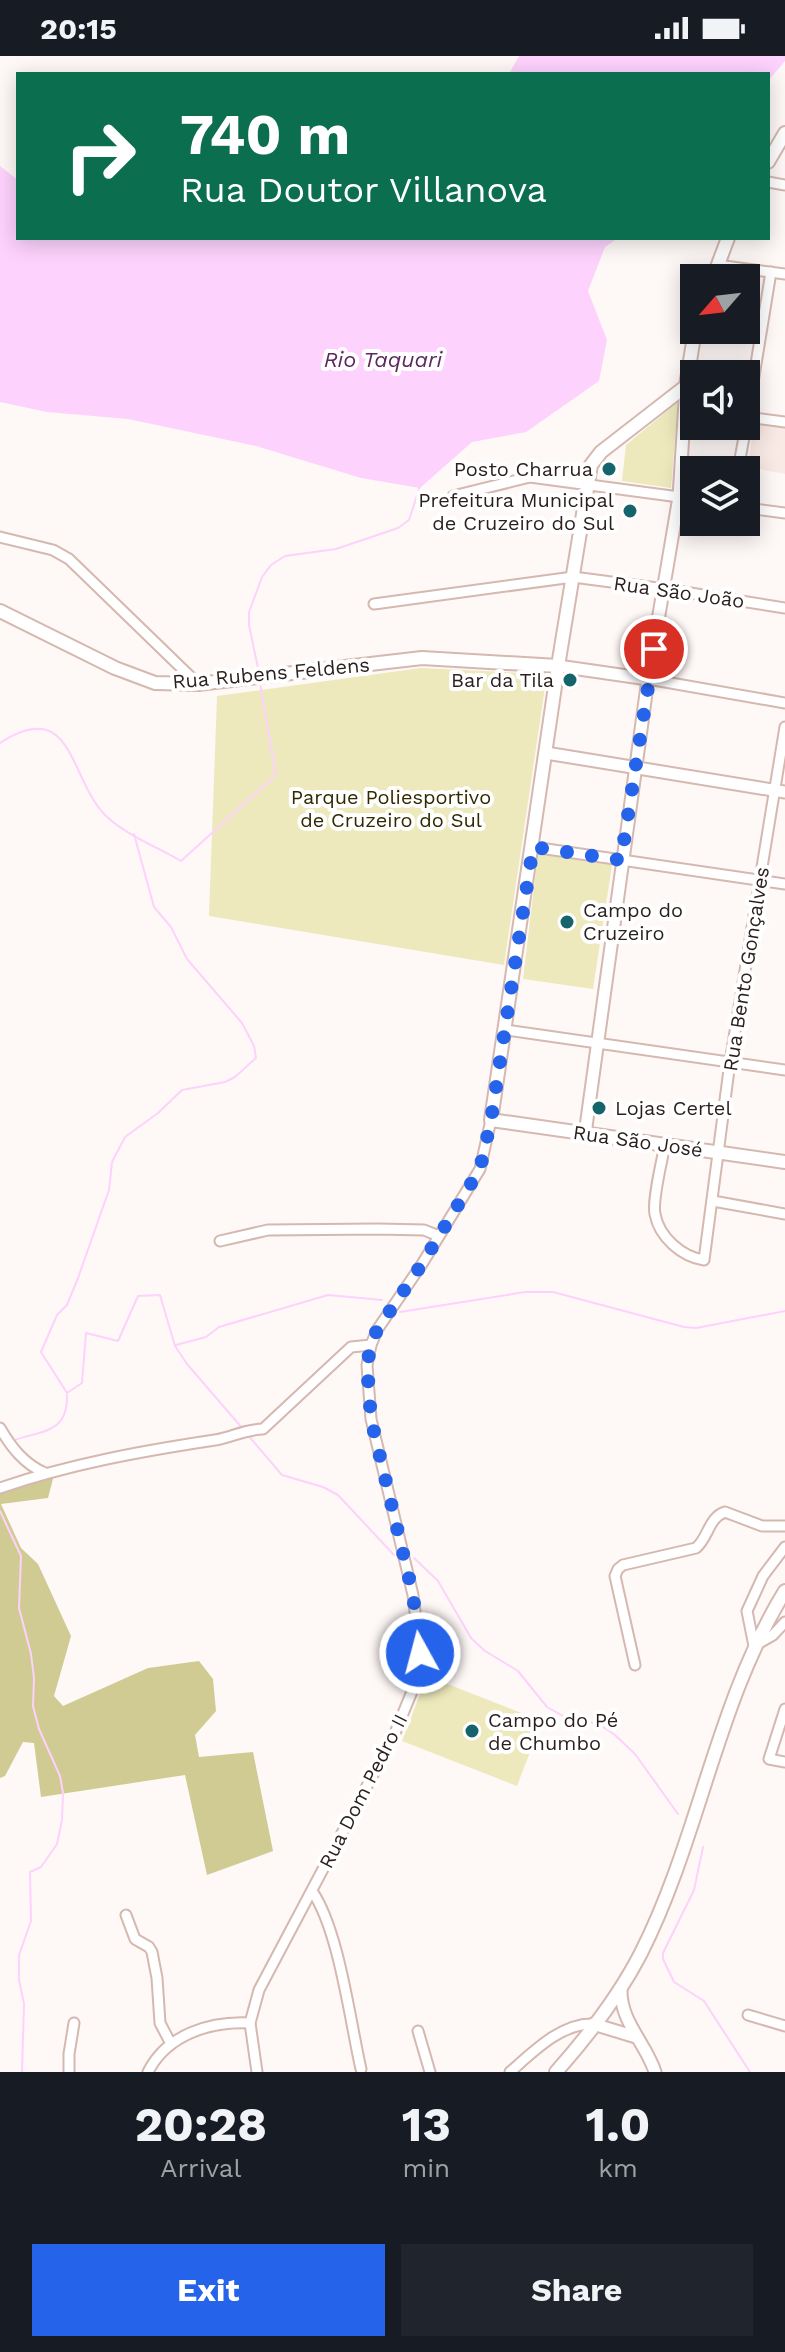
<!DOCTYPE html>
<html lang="en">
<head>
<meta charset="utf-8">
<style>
  body { margin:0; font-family:"Work Sans",sans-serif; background:#20242c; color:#f1f3f6; height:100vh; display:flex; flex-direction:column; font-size:30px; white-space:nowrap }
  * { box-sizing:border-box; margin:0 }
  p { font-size:26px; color:#9ea1a6 }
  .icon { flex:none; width:44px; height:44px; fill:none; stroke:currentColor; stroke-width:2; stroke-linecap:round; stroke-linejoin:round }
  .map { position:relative; height:2016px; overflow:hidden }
  .panel { display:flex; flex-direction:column; background:#171b24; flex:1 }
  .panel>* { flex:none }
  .guide { position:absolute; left:16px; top:16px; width:754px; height:168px; border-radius:0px; box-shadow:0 4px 20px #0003; background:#0b6e4f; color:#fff; overflow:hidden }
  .needle { width:52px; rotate:242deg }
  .buttons { position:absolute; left:680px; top:208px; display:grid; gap:16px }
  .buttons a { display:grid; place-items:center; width:80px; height:80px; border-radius:0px; background:#171b24; box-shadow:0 4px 20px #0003; font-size:40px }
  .pin { position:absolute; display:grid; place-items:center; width:68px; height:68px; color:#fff; margin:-34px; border:4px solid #fff; border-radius:50%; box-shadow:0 2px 8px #0007 }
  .me { position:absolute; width:88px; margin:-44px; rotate:353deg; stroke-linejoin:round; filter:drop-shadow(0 0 6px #0008) }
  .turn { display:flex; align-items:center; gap:28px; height:168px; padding:0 32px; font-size:36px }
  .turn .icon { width:104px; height:104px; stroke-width:2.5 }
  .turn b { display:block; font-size:56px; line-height:68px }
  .eta { display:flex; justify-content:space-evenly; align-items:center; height:136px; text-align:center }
  .eta b { font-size:48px; font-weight:700; line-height:56px }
  .primary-button { display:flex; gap:16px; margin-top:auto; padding:16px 32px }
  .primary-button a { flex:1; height:92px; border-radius:0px; background:#2563eb; color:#fff; font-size:32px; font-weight:700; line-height:92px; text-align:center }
  .primary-button a+a { background:#20242c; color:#f1f3f6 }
  .status { display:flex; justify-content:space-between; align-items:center; height:56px; padding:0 40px; background:#171b24; direction:ltr }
  .status svg { height:22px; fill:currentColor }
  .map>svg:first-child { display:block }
  .built { fill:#faeae6 }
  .green { fill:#ede9bc }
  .forest { fill:#d0cb93 }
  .water { fill:#fdd2fd }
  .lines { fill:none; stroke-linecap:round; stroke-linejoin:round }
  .stream { stroke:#fdd2fd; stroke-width:2 }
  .minor-casing { stroke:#d5b8b0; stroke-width:13 }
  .tertiary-casing { stroke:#d5b8b0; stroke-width:15 }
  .secondary-casing { stroke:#d5b8b0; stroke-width:16 }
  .minor { stroke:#fff; stroke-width:9 }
  .tertiary { stroke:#fff; stroke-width:11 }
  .secondary { stroke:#fff; stroke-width:12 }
  .route { stroke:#2563eb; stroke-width:14; stroke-dasharray:0 25.2 }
  .poi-dot { fill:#15636b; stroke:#fff; stroke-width:3 }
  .labels { text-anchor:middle; stroke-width:8; stroke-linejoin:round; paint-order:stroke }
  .poi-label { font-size:20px; fill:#2a1f1c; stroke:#fff; text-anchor:end }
  .street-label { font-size:20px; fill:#2a1f1c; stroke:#fff }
  .park-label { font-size:20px; fill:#302a00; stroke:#fff }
  .water-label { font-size:22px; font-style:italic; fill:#5b295d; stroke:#fff }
</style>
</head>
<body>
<div class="status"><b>20:15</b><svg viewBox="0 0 49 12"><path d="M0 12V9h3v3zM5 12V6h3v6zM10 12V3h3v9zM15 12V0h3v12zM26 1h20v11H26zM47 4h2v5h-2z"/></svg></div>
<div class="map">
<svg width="785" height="2016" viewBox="0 0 785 2016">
  <rect width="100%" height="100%" fill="#fef8f6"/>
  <path class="built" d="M 754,366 L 785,371 L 785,418 L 748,411 Z"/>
  <g class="green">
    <path d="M 678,346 L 671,432 L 622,425 L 626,389 Z"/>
    <path d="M 421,612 L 547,618 L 504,909 L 209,860 L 217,640 Z"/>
    <path d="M 538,798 L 612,809 L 593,933 L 523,923 Z"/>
    <path d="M 427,1620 L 542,1665 L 517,1730 L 402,1685 Z"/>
  </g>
  <path class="forest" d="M 54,1419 L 48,1442 L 1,1448 L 21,1492 L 38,1508 L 71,1580 L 54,1640 L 63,1650 L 148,1612 L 199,1605 L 213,1623 L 216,1655 L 195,1679 L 199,1701 L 253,1696 L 273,1795 L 207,1819 L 185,1719 L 41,1741 L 34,1687 L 23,1686 L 5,1720 L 0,1722 L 0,1435 Z"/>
  <g class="water">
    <path d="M 519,0 L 785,0 L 785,5 L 768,25 L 768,18 L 509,18 Z"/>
    <path d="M 0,110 L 18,124 L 18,182 L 618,182 L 605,191 L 588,235 L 607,284 L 599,325 L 526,376 L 472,386 L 420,432 L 361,422 L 256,390 L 128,363 L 47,356 L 0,346 Z"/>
  </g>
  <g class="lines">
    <g class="stream">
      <path d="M 259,617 L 249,569 L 249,556 L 262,521 L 271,509 L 285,500 L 336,493 L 398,472 L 409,464 L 420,430"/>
      <path d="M 0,687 C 74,639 69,724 106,760 C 126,779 157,791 181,805 L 276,719 L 260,627"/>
      <path d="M 134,778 L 154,851 L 171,871 L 187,903 L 242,967 L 254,990 L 256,1002 L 235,1021 L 225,1026 L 182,1034 L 158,1057 L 125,1081 L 112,1106 L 109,1134 L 78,1222 L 67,1249 L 57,1259 L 41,1296 L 67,1337 L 82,1327 L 86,1277 L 118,1285 L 138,1240 L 160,1239 L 175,1290 L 187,1308 L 243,1373"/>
      <path d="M 400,1256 L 525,1236 L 553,1236 L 684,1271 L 696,1272 L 785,1255"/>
      <path d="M 176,1289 L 206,1281 L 219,1271 L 328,1239 L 382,1244"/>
      <path d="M 247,1378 L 282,1419 L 323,1431 L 338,1439 L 394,1499"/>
      <path d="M 12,1385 C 40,1374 68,1379 67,1339"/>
      <path d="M 0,1455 L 21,1500 L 19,1552 L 31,1598 L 34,1622 L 33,1650 L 39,1673 L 60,1720 L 63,1737 L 62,1764 L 57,1788 L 41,1811 L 30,1816 L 31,1865 L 19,1899 L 19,1924 L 24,1948 L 22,2016"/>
      <path d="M 414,1502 L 438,1525 L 471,1582 L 485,1595 L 518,1615 L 547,1651 L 565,1661 L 599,1668 L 615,1679 L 635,1698 L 678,1758"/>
      <path d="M 703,1791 L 694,1834 L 663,1897 L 663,1903 L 674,1926 L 704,1945 L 750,2016"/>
    </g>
    <g class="minor-casing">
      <g id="minor">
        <path d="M 768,126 L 785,129"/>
        <path d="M 717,209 L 785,218"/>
        <path d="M 747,361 L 785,366"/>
        <path d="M 746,369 L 771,216"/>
        <path d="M 738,414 L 746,370"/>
        <path d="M 453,440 L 530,421 L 694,443"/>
        <path d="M 746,452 L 785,457"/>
        <path d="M 0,481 L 53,494 L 69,503 L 198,628"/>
        <path d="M 374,548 L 573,521 L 665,533 L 785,552"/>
        <path d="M 648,623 L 785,647"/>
        <path d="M 533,791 L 785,828"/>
        <path d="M 506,974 L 785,1014"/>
        <path d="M 665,1089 C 662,1104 652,1145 655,1158 C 659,1181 682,1201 704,1204 L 730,1006 L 785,671"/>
        <path d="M 713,1145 L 785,1158"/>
        <path d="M 220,1185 L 268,1174 L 378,1173 L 424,1174 L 439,1180"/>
        <path d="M 0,1372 C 11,1391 24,1408 45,1417"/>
        <path d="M 0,1432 C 70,1408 142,1395 215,1384 C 233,1381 242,1374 263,1373 L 351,1291 L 371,1289"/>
        <path d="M 785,1491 L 763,1520 L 747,1555 L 754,1590 L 773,1579 L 785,1566"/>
        <path d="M 635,1609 L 615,1520 L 618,1513 L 623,1509 L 696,1492 C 709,1481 708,1462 725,1456 L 762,1470 L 785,1470"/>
        <path d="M 785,1653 L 769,1703 L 785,1706"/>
        <path d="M 312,1835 C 339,1874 350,1965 361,2013"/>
        <path d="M 126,1859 L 135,1883 L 149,1891 L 152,1896 L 157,1922 L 160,1967 L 171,1988"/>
        <path d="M 748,1959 L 785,1970"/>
        <path d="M 418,1975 L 430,2016"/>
        <path d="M 69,2016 L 69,1998 L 74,1967"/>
        <path d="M 148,2016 C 167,1978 211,1965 250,1967"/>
        <path d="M 257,2016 L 250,1967 L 259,1934 L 395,1677 L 413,1633 L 420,1597 L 413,1539 L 371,1363 L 367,1309 L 371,1289 L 377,1274 L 422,1208 L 480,1113 L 491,1064"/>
        <path d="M 510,2016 C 533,1996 561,1967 593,1968"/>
      </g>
    </g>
    <g class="tertiary-casing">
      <g id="tertiary">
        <path d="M 558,610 L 648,623"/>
        <path d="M 546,697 L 785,736"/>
        <path d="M 585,1078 L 648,623 L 679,441 L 686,330"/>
        <path d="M 621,1933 C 620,1966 646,1987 655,2016"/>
        <path d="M 593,1968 L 636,1981"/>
      </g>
    </g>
    <g class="secondary-casing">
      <g id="secondary">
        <path d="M 768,106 L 785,77"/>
        <path d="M 713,222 L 728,182"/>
        <path d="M 695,274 L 686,330 L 601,396 L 591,409 L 558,610 L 491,1064 L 785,1106"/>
        <path d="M 0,555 L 115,612 L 155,627 L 198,628 L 422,602 L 558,610"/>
        <path d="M 556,2016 C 588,1980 619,1940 641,1897 C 700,1780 716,1647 785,1535"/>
      </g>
    </g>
    <use href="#minor" class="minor"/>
    <use href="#tertiary" class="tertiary"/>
    <use href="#secondary" class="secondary"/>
  </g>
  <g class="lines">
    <path class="route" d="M 420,1597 L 413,1539 L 371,1363 L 367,1309 L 371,1289 L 377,1274 L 422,1208 L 480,1113 L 491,1064 L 533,791 L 621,804 L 654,593"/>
  </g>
  <g class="poi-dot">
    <circle cx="609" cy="413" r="8"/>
    <circle cx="630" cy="455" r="8"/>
    <circle cx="570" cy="624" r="8"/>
    <circle cx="567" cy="866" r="8"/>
    <circle cx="599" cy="1052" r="8"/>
    <circle cx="472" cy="1675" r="8"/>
  </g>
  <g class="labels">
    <g class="poi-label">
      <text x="593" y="420">Posto Charrua</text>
      <text x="614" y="451">Prefeitura Municipal<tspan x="614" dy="23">de Cruzeiro do Sul</tspan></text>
      <text x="554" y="631">Bar da Tila</text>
      <text x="583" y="861" text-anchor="start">Campo do<tspan x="583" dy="23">Cruzeiro</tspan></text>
      <text x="615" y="1059" text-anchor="start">Lojas Certel</text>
      <text x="488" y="1671" text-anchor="start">Campo do Pé<tspan x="488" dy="23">de Chumbo</tspan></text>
    </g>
    <g class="street-label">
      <text transform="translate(679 536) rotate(8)" y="7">Rua São João</text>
      <text transform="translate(271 617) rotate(-5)" y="7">Rua Rubens Feldens</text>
      <text transform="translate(746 913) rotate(-81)" y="7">Rua Bento Gonçalves</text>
      <text transform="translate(638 1085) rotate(8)" y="7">Rua São José</text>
      <text transform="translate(363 1735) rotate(-63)" y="7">Rua Dom Pedro II</text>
    </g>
    <g class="park-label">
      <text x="391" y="748">Parque Poliesportivo<tspan x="391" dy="23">de Cruzeiro do Sul</tspan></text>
    </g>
    <g class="water-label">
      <text x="383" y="311">Rio Taquari</text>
    </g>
  </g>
</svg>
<div class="buttons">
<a><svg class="needle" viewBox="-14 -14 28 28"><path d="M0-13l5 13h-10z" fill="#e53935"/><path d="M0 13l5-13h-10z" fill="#9ea1a6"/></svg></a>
<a><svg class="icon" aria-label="sound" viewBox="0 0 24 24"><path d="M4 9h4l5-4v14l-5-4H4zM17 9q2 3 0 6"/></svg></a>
<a><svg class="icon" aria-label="layers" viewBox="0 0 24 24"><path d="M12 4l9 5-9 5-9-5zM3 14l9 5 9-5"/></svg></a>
</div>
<div class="pin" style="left:654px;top:593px;background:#d93025"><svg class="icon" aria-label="arrive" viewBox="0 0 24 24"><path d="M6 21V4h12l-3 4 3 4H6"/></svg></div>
<svg class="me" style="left:420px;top:1597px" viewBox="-20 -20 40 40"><circle r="17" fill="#2563eb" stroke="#fff" stroke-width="3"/><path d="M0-11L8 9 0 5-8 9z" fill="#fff"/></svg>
<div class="guide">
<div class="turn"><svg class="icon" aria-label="right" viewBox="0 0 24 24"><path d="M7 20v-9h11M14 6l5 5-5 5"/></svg><div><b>740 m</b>Rua Doutor Villanova</div></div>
</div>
</div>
<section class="panel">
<div class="eta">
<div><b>20:28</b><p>Arrival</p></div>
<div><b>13</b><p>min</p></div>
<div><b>1.0</b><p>km</p></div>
</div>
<div class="primary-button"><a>Exit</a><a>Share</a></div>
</section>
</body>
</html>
